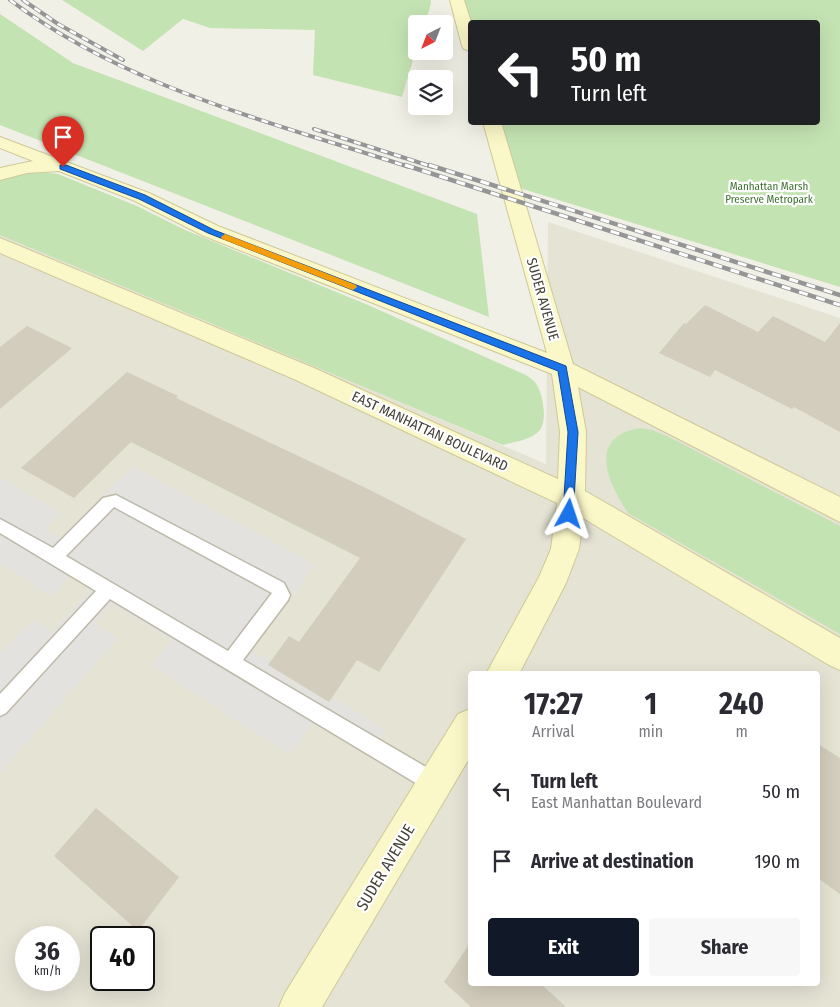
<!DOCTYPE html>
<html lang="en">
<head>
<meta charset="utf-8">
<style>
  body { margin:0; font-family:"Fira Sans Condensed",sans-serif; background:#f7f7f7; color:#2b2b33; height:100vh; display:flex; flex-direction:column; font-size:19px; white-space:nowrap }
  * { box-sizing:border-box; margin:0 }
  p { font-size:16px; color:#7c7c81 }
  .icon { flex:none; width:28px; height:28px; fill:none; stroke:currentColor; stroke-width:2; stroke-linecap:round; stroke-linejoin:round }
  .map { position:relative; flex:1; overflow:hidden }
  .side { position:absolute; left:468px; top:671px; width:352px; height:315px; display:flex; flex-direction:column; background:#fff; border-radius:5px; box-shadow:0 5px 20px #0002 }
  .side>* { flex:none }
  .guide { position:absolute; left:468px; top:20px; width:352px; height:105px; border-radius:5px; box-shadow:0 5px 20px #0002; background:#202124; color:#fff; overflow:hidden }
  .needle { width:32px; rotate:222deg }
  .controls { position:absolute; left:408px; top:15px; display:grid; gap:10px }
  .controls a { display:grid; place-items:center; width:45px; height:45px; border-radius:5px; background:#fff; box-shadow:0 5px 20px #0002; font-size:25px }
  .speed { position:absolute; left:15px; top:926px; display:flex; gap:10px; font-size:25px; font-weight:700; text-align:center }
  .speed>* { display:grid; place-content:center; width:65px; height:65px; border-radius:50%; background:#fff; box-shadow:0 5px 20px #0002; line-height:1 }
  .speed small { font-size:12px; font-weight:400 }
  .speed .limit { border:2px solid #111; border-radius:8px; background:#fff; color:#111 }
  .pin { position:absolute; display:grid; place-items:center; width:42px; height:42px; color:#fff; margin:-51px -21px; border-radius:50% 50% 50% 0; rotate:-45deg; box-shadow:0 0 5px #0007 }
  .pin .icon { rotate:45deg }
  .me { position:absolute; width:55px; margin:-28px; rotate:5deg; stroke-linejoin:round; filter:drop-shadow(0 0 4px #0008) }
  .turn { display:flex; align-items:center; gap:18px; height:105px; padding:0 20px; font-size:22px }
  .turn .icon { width:65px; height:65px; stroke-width:2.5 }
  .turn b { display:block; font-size:35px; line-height:42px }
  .eta { display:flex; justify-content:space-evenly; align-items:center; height:85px; text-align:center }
  .eta b { font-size:30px; font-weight:700; line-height:35px }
  .primary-button { display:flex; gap:10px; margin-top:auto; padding:10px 20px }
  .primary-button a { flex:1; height:58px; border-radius:5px; background:#111827; color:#fff; font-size:20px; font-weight:700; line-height:58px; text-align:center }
  .primary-button a+a { background:#f7f7f7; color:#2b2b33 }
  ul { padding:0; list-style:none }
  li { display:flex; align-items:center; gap:15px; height:70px; padding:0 20px }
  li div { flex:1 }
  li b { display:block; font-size:19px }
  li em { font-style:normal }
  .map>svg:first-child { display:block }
  .residential { fill:#e5e3d4; fill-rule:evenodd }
  .green { fill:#c4e3b2 }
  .parking { fill:#e3e2de }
  .building { fill:#d2cdbc }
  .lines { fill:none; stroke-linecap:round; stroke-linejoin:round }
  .lane-casing { stroke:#bcb9a9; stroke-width:3 }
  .secondary-casing { stroke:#cec999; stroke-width:2 }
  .lane { fill:#fff; fill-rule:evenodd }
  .secondary { fill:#faf7c8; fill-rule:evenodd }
  .rail-far1-casing { stroke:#959595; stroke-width:4 }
  .rail-casing { stroke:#959595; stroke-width:4.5 }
  .rail-far1 { stroke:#fff; stroke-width:2.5; stroke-dasharray:7; stroke-linecap:butt }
  .rail { stroke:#fff; stroke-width:3; stroke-dasharray:9; stroke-linecap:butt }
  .route { fill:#1a73e8; stroke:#114b97 }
  .slow { fill:#f59e0b }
  .labels { text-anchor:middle; stroke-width:4.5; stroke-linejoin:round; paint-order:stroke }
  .far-park-label { font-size:11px; fill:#3b702e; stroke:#fff }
  .street-label { font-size:14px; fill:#444136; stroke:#fff }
  .near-street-label { font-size:16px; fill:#444136; stroke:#fff }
</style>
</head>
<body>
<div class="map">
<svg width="840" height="1007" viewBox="0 0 840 1007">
  <rect width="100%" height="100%" fill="#f1f0e6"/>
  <path class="residential" d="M 548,222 L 840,318 L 840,1007 L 0,1007 L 0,232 L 546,464 ZM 470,674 L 818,674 L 818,984 L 470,984 ZM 26,938 L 69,938 L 69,980 L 26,980 ZM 101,938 L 144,938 L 144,980 L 101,980 Z"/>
  <g class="green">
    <path d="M 62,0 L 431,0 L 431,3 L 425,24 L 416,24 L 416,50 L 402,97 L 313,75 L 315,30 L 210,28 L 183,19 L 143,51 Z"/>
    <path d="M 457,0 L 840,0 L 840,287 L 510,185 L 492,123 L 818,122 L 818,22 L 470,22 Z"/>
    <path d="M 0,14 L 73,63 L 477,214 L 489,317 L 0,125 Z"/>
    <path d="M 41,172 L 58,174 L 137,206 L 185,230 L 368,305 L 526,375 C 530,378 535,381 537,385 C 543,396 548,421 539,431 C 531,440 514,442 503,445 L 0,235 L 0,179 L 22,173 Z"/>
    <path d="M 640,428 L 652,430 L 669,437 L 840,526 L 840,634 L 628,513 C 607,481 587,437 640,428 Z"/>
  </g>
  <path class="parking" d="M 133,466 L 315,565 L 251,650 L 386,730 L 371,755 L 314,720 L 290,755 L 151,665 L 171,640 L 112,604 L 95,623 L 118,638 L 0,773 L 0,653 L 32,620 L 51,632 L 92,588 L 71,575 L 51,596 L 0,563 L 0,477 L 61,513 L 45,529 L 60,538 Z"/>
  <g class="building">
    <path d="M 705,305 L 758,332 L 773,316 L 825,342 L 840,323 L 840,432 L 794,407 L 792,409 L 715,370 L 710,377 L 659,353 L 684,323 L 686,324 Z"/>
    <path d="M 27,326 L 72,348 L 0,409 L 0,347 Z"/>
    <path d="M 127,372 L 178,396 L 176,398 L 368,489 L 466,539 L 379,672 L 357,660 L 329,702 L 268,665 L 289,636 L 299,642 L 360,558 L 131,442 L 74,498 L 21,468 Z"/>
    <path d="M 818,744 L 840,758 L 840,894 L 818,878 Z"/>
    <path d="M 96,808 L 179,877 L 138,931 L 54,856 Z"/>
    <path d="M 470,943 L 470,984 L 541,984 L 566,1007 L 471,1007 L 444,982 Z"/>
  </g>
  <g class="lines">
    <g class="lane-casing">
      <path id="lane" d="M 116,495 L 284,583 L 290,595 L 288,600 L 243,660 L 443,777 L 445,784 L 443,791 L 436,793 L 429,791 L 110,599 L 6,713 L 0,716 L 0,694 L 96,591 L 0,533 L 0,519 L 53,548 L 103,498 ZM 114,507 L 272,593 L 228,651 L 66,556 Z"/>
    </g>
    <g class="secondary-casing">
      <g id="secondary">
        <path d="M 450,0 L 464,0 L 471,22 L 470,51 L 464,49 L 462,46 Z"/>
        <path d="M 483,122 L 501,122 L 573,364 L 840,497 L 840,522 L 578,387 L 586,432 L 585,491 L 840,638 L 840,670 L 829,665 L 583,518 L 579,549 L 566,583 L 519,674 L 486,674 L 539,577 L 551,549 L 557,503 L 296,380 L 0,253 L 0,238 L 314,368 L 558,479 L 560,432 L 552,374 L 204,236 L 135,201 L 59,171 L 27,173 L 0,180 L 0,168 L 33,161 L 0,148 L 0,137 L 149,193 L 218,226 L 547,353 Z"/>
        <path d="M 470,709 L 470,757 L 322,1007 L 279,1007 L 285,993 L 458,714 Z"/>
      </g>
    </g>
    <use href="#lane" class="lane"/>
    <use href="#secondary" class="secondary"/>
    <g class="rail-far1-casing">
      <g id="rail-far1">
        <path d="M 10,0 C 127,88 272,122 409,167"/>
        <path d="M 23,0 L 58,24 L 123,60"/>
        <path d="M 314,129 L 433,167"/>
      </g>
    </g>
    <g class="rail-casing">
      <g id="rail">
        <path d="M 405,165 L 840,305"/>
        <path d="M 429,165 L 840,295"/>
      </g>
    </g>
    <use href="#rail-far1" class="rail-far1"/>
    <use href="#rail" class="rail"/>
  </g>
  <path class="route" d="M 60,165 L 66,165 L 145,195 L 214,230 L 566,366 L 578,432 L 573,517 L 565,517 L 563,514 L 568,432 L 558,371 L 208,233 L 139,199 L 60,169 Z"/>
  <path class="slow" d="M 225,234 L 356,285 L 357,287 L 353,290 L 350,289 L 222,239 L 221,237 Z"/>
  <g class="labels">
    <g class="far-park-label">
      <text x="769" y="190">Manhattan Marsh<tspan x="769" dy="13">Preserve Metropark</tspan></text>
    </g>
    <g class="street-label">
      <text transform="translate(543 299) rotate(74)" y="5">SUDER AVENUE</text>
      <text transform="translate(430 431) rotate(25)" y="5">EAST MANHATTAN BOULEVARD</text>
    </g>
    <g class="near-street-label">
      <text transform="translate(385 867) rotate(-59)" y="6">SUDER AVENUE</text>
    </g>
  </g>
</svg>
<div class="controls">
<a><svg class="needle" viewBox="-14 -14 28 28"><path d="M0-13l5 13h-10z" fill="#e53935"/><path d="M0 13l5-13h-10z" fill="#7c7c81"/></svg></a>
<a><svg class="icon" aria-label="layers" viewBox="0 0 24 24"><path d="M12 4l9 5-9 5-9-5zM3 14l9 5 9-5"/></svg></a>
</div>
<div class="speed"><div>36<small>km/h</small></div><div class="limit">40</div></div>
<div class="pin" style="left:63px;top:167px;background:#d93025"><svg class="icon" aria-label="arrive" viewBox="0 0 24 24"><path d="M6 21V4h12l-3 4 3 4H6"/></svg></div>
<svg class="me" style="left:569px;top:514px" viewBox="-20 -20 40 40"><path d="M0-17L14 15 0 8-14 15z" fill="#1a73e8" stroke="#fff" stroke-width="4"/></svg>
<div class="guide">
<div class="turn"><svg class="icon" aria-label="left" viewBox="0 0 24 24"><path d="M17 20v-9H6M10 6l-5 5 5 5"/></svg><div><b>50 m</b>Turn left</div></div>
</div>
<section class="side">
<div class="eta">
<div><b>17:27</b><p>Arrival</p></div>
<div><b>1</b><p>min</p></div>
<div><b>240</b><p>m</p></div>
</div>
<ul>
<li><svg class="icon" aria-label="left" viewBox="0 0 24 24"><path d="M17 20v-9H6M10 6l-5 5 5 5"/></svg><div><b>Turn left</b><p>East Manhattan Boulevard</p></div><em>50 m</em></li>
<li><svg class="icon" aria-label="arrive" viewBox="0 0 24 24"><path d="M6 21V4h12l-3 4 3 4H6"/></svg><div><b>Arrive at destination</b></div><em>190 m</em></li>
</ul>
<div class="primary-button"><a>Exit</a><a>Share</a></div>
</section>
</div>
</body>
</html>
